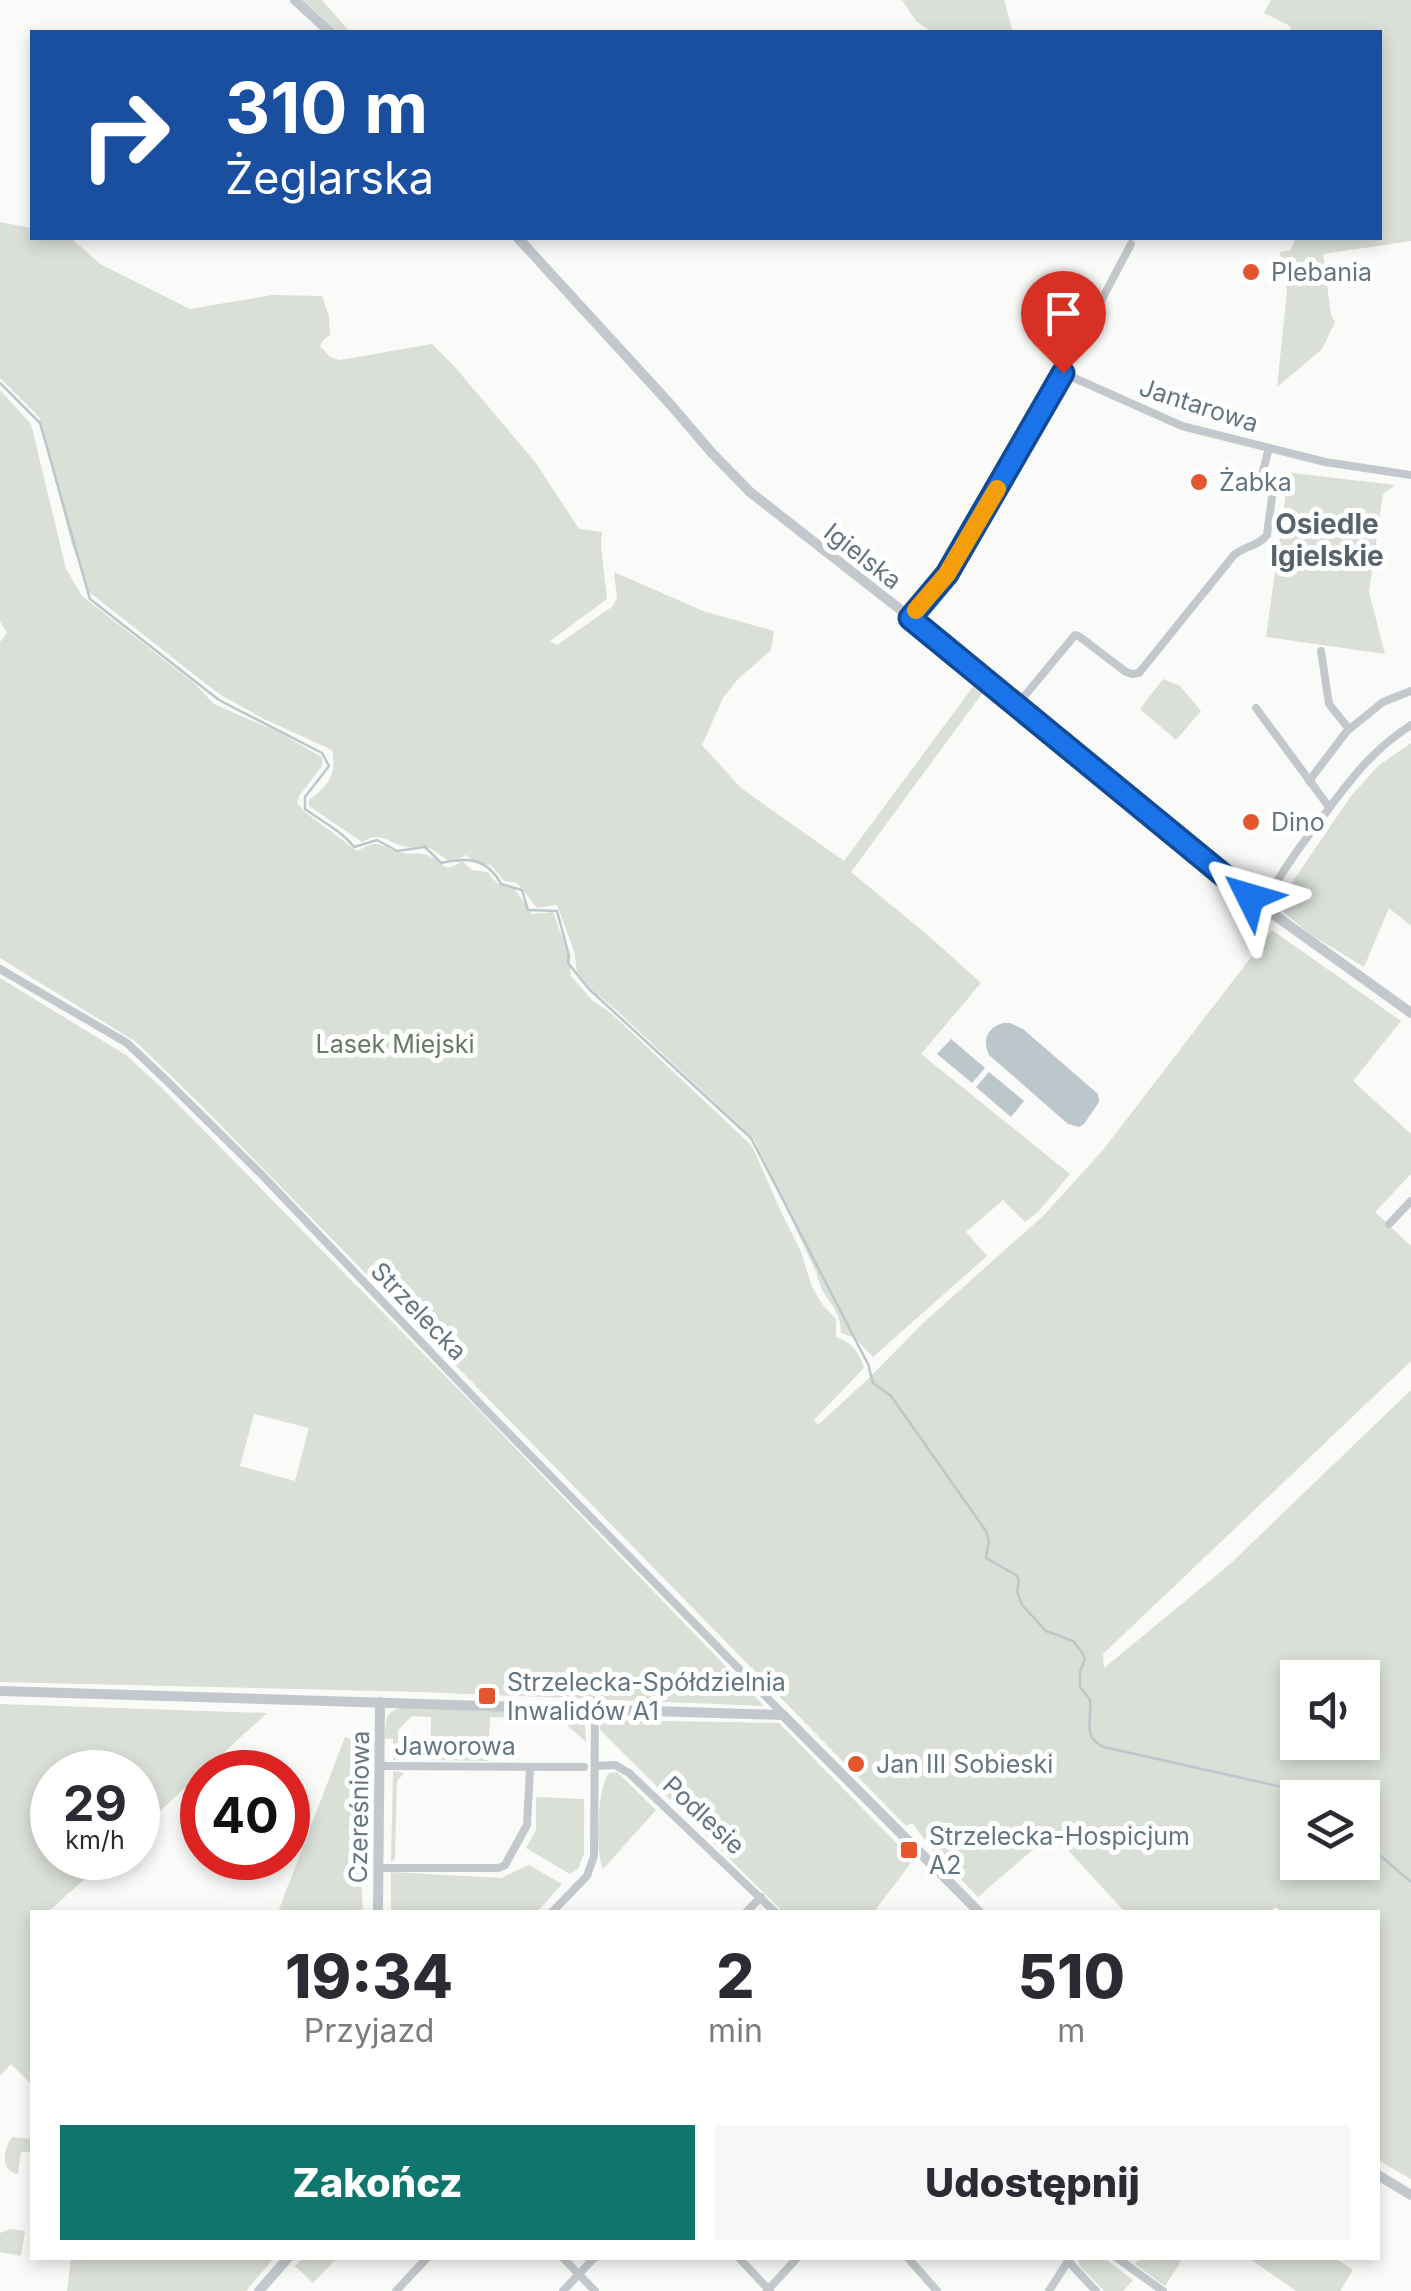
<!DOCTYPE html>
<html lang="pl">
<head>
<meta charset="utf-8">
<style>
  body { margin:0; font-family:Inter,sans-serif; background:#f7f7f7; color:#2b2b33; height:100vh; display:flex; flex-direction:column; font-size:38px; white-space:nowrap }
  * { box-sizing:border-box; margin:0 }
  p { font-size:32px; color:#7c7c81 }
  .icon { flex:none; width:55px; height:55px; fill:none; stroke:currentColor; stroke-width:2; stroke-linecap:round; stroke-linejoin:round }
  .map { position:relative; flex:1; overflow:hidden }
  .sheet { position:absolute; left:30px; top:1910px; width:1350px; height:350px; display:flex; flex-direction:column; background:#fff; border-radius:0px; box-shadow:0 5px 15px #0003 }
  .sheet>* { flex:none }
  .top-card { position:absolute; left:30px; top:30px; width:1352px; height:210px; border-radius:0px; box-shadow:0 5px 15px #0003; background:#1a4fa0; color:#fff; overflow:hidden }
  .fabs { position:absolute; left:1280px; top:1660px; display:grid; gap:20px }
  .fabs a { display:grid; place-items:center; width:100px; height:100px; border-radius:0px; background:#fff; box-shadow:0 5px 15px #0003; font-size:50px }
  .speed { position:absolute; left:30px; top:1750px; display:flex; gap:20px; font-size:50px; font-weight:700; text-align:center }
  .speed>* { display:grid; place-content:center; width:130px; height:130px; border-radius:50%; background:#fff; box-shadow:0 5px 15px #0003; line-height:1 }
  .speed small { font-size:25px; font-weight:400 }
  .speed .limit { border:15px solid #d22; background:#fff; color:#111 }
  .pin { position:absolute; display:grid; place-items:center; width:85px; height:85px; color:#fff; margin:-102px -42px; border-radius:50% 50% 50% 0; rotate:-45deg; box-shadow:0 0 10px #0007 }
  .pin .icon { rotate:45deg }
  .me { position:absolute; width:110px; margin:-55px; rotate:310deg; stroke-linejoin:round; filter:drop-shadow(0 0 8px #0008) }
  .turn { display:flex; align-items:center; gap:35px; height:210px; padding:0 30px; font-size:45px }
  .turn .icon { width:130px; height:130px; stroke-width:2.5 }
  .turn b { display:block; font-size:70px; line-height:85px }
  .eta { display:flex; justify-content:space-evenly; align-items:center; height:170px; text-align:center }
  .eta b { font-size:60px; font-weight:800; line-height:70px }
  .button { display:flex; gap:20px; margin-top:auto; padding:20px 30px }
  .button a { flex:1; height:115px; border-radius:0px; background:#0f766e; color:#fff; font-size:40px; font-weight:800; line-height:115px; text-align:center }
  .button a+a { background:#f7f7f7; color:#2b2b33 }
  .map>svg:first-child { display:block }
  .green { fill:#dadfd7; fill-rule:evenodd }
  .water { fill:#bbc7cb }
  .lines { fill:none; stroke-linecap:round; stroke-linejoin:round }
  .stream { stroke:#bbc7cb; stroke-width:2.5 }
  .minor { stroke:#c3c8cc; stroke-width:8 }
  .tertiary { stroke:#c3c8cc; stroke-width:10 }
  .route-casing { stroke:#114b97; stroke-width:25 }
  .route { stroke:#1a73e8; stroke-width:18 }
  .slow { stroke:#f59e0b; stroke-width:18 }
  .poi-dot { fill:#e4572e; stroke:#fff; stroke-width:4 }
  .labels { text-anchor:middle; stroke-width:10; stroke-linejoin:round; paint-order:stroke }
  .poi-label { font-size:25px; fill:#657683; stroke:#fff; text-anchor:start }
  .street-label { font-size:25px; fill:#657683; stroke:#fff }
  .park-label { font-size:25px; fill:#687a64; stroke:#fff }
  .neighbourhood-label { font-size:28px; font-weight:bold; fill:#57646e; stroke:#fff }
</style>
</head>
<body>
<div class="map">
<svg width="1411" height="2291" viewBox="0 0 1411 2291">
  <rect width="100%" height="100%" fill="#fafaf8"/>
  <g class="green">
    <path d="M 303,0 L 322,0 L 350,32 L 338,32 Z"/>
    <path d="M 902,0 L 1004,0 L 1013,32 L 932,32 L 916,21 Z"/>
    <path d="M 1271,0 L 1411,0 L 1411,241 L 1323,254 L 1331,315 L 1335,322 L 1322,349 L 1277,387 L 1287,291 L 1280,252 L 1290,250 L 1296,238 L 1380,238 L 1380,32 L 1291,32 L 1290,26 L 1264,13 Z"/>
    <path d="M 0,222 L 32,228 L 32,238 L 71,238 L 100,264 L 190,309 L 272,295 L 322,296 L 329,316 L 330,335 L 323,340 L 320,346 L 330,357 L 340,360 L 432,344 L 454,366 L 536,463 L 579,529 L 602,532 L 601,546 L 607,599 L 550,641 L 557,645 L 613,606 L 617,598 L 614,572 L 703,611 L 774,631 L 771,650 L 737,680 L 723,698 L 702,745 L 741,788 L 844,861 L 975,684 L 984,691 L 851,872 L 931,938 L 981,983 L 921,1054 L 1070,1174 L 1038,1212 L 1025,1222 L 1003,1200 L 966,1232 L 987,1256 L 873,1357 L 855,1338 L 841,1333 C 841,1304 821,1300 817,1274 L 754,1139 L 616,1010 L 591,989 L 577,972 L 574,951 L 557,905 L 537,908 L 517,883 L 504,881 L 491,865 L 475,863 L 466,855 C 445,866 448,858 431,849 C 423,845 415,848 407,847 C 387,844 383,830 362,842 L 309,806 L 309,800 C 328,786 337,775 332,750 L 264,719 L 219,694 L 89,592 L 72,545 L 39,417 L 0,378 Z"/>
    <path d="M 0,390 L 31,424 L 66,569 L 82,596 L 194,683 L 214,704 L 278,732 L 322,757 L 322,766 L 299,796 L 297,803 L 306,813 L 357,851 C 383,836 380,849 403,853 C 411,855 419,852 427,855 C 445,862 442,875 462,861 L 472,870 L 488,872 C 496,884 500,886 514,888 L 532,914 L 553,912 L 569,956 L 571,976 L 593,1001 L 611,1013 L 752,1146 L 782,1214 L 801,1252 L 812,1287 L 822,1304 L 836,1319 L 836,1337 C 853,1343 858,1351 864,1368 L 814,1420 L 818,1425 L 870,1377 L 923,1323 L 1043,1216 L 1103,1150 L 1272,930 L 1401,1021 L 1353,1081 L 1411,1134 L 1411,1174 L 1375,1212 L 1411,1246 L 1411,1361 L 1103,1654 L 1104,1668 L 1229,1565 L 1411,1390 L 1411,2179 L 1378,2160 L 1378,1912 L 1281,1912 L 1276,1907 L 1269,1912 L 1125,1912 L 1052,1833 L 978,1897 L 931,1848 L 912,1823 L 906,1826 L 199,1103 L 136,1042 L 0,958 L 0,642 L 7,633 L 0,621 ZM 1298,1678 L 1362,1678 L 1362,1742 L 1298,1742 ZM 1298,1798 L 1362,1798 L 1362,1862 L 1298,1862 Z"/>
    <path d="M 1284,472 L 1395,485 L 1383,494 L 1369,592 L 1385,654 L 1266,637 L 1287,486 L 1288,477 Z"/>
    <path d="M 1163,679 L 1180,686 L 1201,711 L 1176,740 L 1140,709 Z"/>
    <path d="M 1411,743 L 1411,926 L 1389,908 L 1364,967 L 1310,934 L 1276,906 L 1351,796 L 1378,766 Z"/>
    <path d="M 0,978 L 126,1055 L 162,1088 L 467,1398 L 764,1706 L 421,1692 L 0,1682 ZM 254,1414 L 309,1428 L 295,1481 L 240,1466 Z"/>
    <path d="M 0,1704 L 267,1713 L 138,1831 L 138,1772 L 52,1772 L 52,1858 L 108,1858 L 48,1912 L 32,1912 L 32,2085 L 11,2064 L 0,2076 Z"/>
    <path d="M 403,1707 L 572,1711 L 580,1714 L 588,1723 L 585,1723 L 586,1742 L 560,1719 L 490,1717 L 488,1761 L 430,1760 L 431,1717 L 412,1716 L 398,1730 L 398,1751 L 404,1759 L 393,1760 L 393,1739 L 385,1738 C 386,1720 384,1712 403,1707 Z"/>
    <path d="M 601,1720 L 779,1723 L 913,1860 L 874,1912 L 783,1912 L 600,1730 Z"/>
    <path d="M 345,1737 L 362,1744 L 359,1849 L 363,1912 L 278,1912 Z"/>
    <path d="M 393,1771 L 404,1773 L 397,1781 L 395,1859 L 391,1862 Z"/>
    <path d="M 617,1772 L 656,1810 L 603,1869 C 595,1851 597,1789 609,1773 Z"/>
    <path d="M 536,1797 L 584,1799 L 584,1854 L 578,1869 L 570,1874 L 526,1848 L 536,1830 Z"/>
    <path d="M 529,1865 L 562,1884 L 537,1912 L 391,1912 L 391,1872 L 501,1878 Z"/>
    <path d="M 12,2137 L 32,2139 L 32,2152 L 21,2152 L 18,2174 C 0,2171 3,2150 12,2137 Z"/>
    <path d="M 10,2229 L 25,2231 L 21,2256 L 0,2252 L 0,2233 Z"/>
    <path d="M 71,2258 L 274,2258 L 246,2291 L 67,2291 Z"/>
    <path d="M 303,2258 L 337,2258 L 313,2283 L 295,2266 Z"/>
    <path d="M 1080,2258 L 1104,2258 L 1133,2280 L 1123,2291 L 1104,2291 L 1080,2266 L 1078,2260 Z"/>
    <path d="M 1140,2258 L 1183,2258 L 1165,2286 L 1135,2264 Z"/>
    <path d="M 1249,2258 L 1335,2258 L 1353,2270 L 1340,2291 L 1296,2291 Z"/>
  </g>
  <g class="water">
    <path d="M 1003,1023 L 1010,1023 L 1023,1029 L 1098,1094 L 1099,1102 L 1084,1124 L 1079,1127 L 1068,1124 L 989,1055 C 982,1040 987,1028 1003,1023 Z"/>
    <path d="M 951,1039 L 985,1068 L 972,1083 L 937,1054 Z"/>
    <path d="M 989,1072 L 1024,1101 L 1011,1117 L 976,1087 Z"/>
  </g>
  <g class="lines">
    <g class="stream">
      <path d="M 0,383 L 40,423 L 90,599 L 219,700 L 322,753 L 329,766 L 305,797 L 305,809 C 321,821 342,831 354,847 L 377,840 L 397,851 L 425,847 L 441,863 C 468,857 487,858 501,884 L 522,890 L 528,910 L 557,911 L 569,956 L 568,963 L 589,989 L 751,1138 L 869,1366"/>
      <path d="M 869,1368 L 873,1383 L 891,1396 L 986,1531 L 989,1541 L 986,1558 L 1016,1575 L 1019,1580 L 1017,1592 L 1022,1605 L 1046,1631 L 1073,1641 L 1082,1652 L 1085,1659 L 1080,1672 L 1080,1687 L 1090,1700 C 1092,1720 1082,1738 1104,1747 L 1291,1789 L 1306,1798"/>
      <path d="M 1362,1840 L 1411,1882"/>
    </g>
    <g class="minor">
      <path d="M 1063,373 L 1182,426 L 1325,462 L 1411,475"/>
      <path d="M 910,618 L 947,574 L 1002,480 L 1063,373 L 1131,244"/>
      <path d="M 1321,651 L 1329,704 L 1349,729"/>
      <path d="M 1017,705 L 1075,635 L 1080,637 L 1126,672 L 1132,674 L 1139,673 L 1234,555 C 1244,546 1259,546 1267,535 L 1274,482 L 1263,471 L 1269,448"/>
      <path d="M 1256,708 L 1329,807"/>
      <path d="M 1309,781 L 1347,731 L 1383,702 L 1411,691"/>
      <path d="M 1262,906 C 1280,875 1301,844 1324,815 C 1351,779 1372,750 1411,725"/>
      <path d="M 0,969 L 127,1043 L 166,1080 L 261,1174 L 484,1408 L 783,1714"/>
      <path d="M 1389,1224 L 1411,1201"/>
      <path d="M 380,1766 L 584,1767"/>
      <path d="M 596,1766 L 615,1765 L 629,1773 L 775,1912"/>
      <path d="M 379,1868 L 499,1868 L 505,1865 L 527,1825 L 530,1767"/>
      <path d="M 552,1912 L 587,1876 L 594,1856 L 595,1708"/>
      <path d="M 746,1912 L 761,1897"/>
      <path d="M 563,2258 L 595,2291"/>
      <path d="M 739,2258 L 770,2291"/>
      <path d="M 908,2258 L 937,2291"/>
      <path d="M 1117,2258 L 1163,2291"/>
      <path d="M 1068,2261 L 1096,2291"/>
      <path d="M 396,2291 L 427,2258"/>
      <path d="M 563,2291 L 594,2258"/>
      <path d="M 767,2291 L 797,2258"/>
      <path d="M 1049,2291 L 1070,2258"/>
    </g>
    <g class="tertiary">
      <path d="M 295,0 L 330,32"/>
      <path d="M 518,238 L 670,404 L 711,452 L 750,492 L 947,646 L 1262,906 L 1411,1013"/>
      <path d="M 0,1691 L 783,1715 L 979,1912"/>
      <path d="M 378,1912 L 380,1702"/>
      <path d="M 1378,2175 L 1411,2195"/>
      <path d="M 259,2291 L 288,2258"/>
    </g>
  </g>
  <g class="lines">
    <g class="route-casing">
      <path id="route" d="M 1063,373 L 947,574 L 910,618 L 1250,897"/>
    </g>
    <use href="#route" class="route"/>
    <path class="slow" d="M 916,610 L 947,574 L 997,489"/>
  </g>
  <g class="poi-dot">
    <circle cx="1251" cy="272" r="10"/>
    <circle cx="1199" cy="482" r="10"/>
    <circle cx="1251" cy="822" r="10"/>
    <rect x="477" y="1686" width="20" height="20" rx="5"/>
    <circle cx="856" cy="1764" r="10"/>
    <rect x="899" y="1840" width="20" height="20" rx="5"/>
  </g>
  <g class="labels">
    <g class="poi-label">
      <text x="1271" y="281">Plebania</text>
      <text x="1219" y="491">Żabka</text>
      <text x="1271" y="831">Dino</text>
      <text x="507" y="1691">Strzelecka-Spółdzielnia<tspan x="507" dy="29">Inwalidów A1</tspan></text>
      <text x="876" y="1773">Jan III Sobieski</text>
      <text x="929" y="1845">Strzelecka-Hospicjum<tspan x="929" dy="29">A2</tspan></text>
    </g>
    <g class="street-label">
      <text transform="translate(1199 405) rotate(18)" y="9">Jantarowa</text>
      <text transform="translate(863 556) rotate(38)" y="9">Igielska</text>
      <text transform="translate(419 1311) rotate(46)" y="9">Strzelecka</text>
      <text x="455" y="1755">Jaworowa</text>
      <text transform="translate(359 1807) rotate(-89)" y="9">Czereśniowa</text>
      <text transform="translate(704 1815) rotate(43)" y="9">Podlesie</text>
    </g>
    <g class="park-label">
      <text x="395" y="1053">Lasek Miejski</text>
    </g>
    <g class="neighbourhood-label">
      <text x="1327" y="534">Osiedle<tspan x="1327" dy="32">Igielskie</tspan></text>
    </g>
  </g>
</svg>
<div class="fabs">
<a><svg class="icon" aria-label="sound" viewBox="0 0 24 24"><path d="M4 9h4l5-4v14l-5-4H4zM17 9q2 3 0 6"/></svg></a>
<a><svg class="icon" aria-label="layers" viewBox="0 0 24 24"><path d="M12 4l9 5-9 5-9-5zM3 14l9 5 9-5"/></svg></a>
</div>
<div class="speed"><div>29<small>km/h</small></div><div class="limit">40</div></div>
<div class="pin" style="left:1063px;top:373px;background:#d93025"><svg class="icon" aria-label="arrive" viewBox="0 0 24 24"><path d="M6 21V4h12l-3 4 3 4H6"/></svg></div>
<svg class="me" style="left:1250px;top:897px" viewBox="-20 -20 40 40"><path d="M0-17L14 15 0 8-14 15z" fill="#1a73e8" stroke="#fff" stroke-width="4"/></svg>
<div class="top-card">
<div class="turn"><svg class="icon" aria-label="right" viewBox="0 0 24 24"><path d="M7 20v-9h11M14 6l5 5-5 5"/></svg><div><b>310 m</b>Żeglarska</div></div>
</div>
<section class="sheet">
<div class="eta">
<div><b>19:34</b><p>Przyjazd</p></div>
<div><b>2</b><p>min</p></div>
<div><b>510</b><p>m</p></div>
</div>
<div class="button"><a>Zakończ</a><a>Udostępnij</a></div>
</section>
</div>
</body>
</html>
